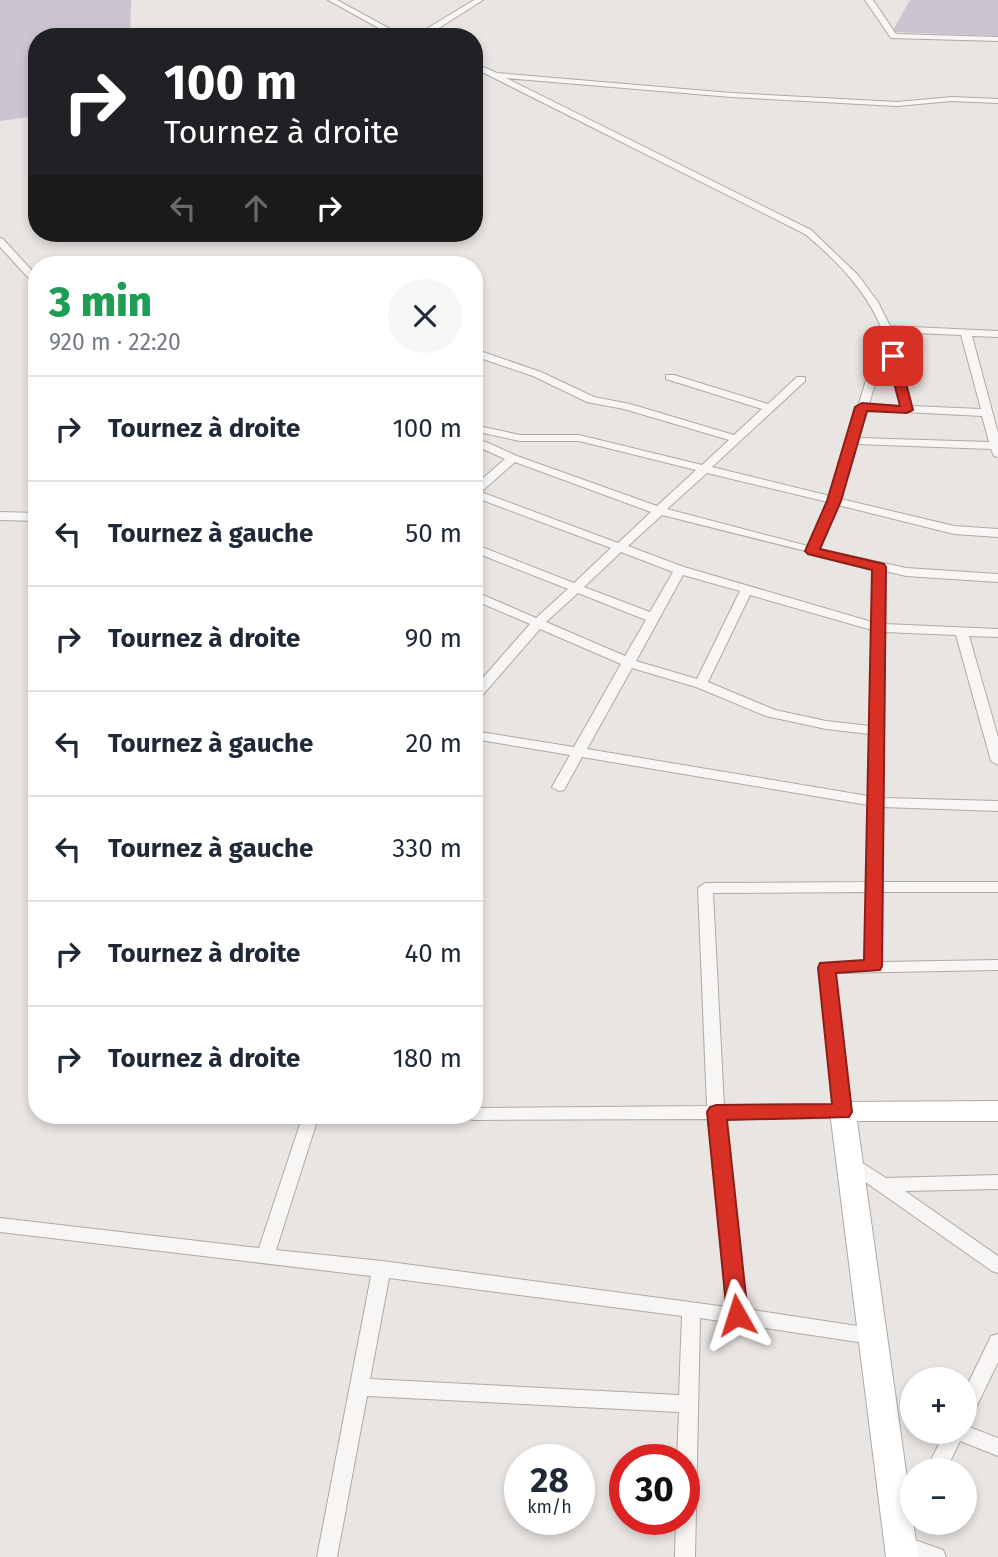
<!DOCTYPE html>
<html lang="fr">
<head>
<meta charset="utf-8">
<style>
  body { margin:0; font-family:"Fira Sans",sans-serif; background:#f6f6f7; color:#1f2937; height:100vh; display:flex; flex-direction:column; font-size:26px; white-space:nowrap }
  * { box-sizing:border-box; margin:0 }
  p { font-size:23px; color:#747a83 }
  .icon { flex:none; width:38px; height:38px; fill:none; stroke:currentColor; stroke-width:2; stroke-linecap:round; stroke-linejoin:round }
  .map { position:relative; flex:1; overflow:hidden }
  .panel { position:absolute; left:28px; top:256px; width:455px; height:868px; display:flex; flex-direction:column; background:#fff; border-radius:28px; box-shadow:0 4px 10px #0003 }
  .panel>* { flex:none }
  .top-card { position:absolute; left:28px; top:28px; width:455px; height:214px; border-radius:28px; box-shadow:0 4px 10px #0003; background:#202124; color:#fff; overflow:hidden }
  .fabs { position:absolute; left:900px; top:1367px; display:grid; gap:14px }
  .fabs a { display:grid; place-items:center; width:77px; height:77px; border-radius:50%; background:#fff; box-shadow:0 4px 10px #0003; font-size:35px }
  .speed { position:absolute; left:504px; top:1444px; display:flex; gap:14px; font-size:35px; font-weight:700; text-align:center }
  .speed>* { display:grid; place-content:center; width:91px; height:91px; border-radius:50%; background:#fff; box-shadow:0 4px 10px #0003; line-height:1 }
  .speed small { font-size:18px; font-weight:400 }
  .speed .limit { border:10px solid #d22; background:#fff; color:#111 }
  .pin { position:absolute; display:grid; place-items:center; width:60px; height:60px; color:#fff; margin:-30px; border-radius:14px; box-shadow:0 4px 10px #0006 }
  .me { position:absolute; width:77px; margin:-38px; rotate:354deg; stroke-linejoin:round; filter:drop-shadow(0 0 5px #0008) }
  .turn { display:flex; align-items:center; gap:24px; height:147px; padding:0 21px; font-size:32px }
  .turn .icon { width:91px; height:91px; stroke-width:2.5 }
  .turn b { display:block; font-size:49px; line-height:60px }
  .lanes { display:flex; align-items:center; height:66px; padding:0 21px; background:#0003; justify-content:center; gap:35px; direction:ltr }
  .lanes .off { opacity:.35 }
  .round { display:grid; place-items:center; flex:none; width:74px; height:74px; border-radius:37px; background:#f6f6f7 }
  .summary { display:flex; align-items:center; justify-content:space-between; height:119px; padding:0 21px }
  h1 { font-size:42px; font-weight:800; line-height:52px; color:#1e9e55 }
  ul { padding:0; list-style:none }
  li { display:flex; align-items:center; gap:21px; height:105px; padding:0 21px; border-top:2px solid #e0e1e3 }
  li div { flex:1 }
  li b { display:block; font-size:26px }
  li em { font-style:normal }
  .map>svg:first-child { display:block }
  .green { fill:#cdc4d2 }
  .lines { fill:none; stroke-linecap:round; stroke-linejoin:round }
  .street-casing { stroke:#afa9a4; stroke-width:2 }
  .secondary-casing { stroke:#afa9a4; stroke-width:2 }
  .street { fill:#f8f6f4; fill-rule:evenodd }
  .secondary { fill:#fff; fill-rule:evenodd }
  .route { fill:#d93025; stroke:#8d1f18; stroke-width:2 }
</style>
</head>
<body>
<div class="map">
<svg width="998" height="1557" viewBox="0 0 998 1557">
  <rect width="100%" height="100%" fill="#e9e5e2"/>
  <g class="green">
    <path d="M 0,0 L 131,0 L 130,37 L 37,37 L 37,112 L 30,117 L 0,121 Z"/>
    <path d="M 910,0 L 998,0 L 998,36 L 892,32 Z"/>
  </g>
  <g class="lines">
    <g class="street-casing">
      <g id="street">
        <path d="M 328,0 L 337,0 L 405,37 L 395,37 Z"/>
        <path d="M 474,0 L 483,0 L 428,35 L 413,37 Z"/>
        <path d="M 865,0 L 873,0 L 896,34 L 998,37 L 998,41 L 891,38 Z"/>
        <path d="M 474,63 L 497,73 L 731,93 L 897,102 L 952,97 L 998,99 L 998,103 L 952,101 L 897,106 L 731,97 L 506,78 L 811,230 L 857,274 L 878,302 L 890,326 L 998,331 L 998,337 L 972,336 L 998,433 L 998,457 L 994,456 L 991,449 L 857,444 L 841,499 L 954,526 L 998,529 L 998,537 L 954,534 L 838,505 L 819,549 L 906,568 L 998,574 L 998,582 L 906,576 L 885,571 L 884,624 L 998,629 L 998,637 L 969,636 L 998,737 L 998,765 L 991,761 L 956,635 L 884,632 L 883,798 L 998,801 L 998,811 L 883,807 L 882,882 L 998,882 L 998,892 L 882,892 L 881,962 L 998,960 L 998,970 L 835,973 L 851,1112 L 849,1117 L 843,1118 L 725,1119 L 746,1309 L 871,1328 L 878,1330 L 880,1336 L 878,1342 L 871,1344 L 700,1318 L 695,1557 L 675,1557 L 676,1519 L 684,1519 L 684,1460 L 677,1460 L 679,1412 L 367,1396 L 337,1557 L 317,1557 L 371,1276 L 0,1232 L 0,1218 L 259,1248 L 303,1115 L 319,1115 L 276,1250 L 382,1261 L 727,1307 L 708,1119 L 474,1120 L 468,1119 L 466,1115 L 474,1115 L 474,1108 L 707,1106 L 698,888 L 705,883 L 867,882 L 868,805 L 582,757 L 564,790 L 559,791 L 552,787 L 570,755 L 474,739 L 474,731 L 574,747 L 621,664 L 540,629 L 479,699 L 474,700 L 474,688 L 530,624 L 474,600 L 474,591 L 536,618 L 568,589 L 474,552 L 474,544 L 574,583 L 611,548 L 474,497 L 474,486 L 505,459 L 483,449 L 474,453 L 474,444 L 482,441 L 486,442 L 517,456 L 657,506 L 696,470 L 579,441 L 520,441 L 474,431 L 474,425 L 520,435 L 579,435 L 702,465 L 729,440 L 624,409 L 587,402 L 533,376 L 474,356 L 474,349 L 541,372 L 594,397 L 630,404 L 734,435 L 762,409 L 666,379 L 666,375 L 674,375 L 768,404 L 797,377 L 805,377 L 805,381 L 712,467 L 830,496 L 882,329 C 866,290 837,261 805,234 L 474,68 ZM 893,332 L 961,335 L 981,409 L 911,406 ZM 887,345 L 901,406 L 869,404 ZM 867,410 L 982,416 L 989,442 L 859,438 ZM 515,462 L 651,512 L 618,543 L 481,492 ZM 707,473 L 828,502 L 808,546 L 667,509 ZM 662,515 L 873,568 L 872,622 L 684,567 L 628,546 ZM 621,552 L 673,572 L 650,612 L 584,587 ZM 683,575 L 740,591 L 697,679 L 636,661 ZM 578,593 L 646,620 L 625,656 L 546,622 ZM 750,595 L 872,630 L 870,726 L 826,721 L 775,710 L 708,682 ZM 632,668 L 696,687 L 766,716 L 826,729 L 870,734 L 868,796 L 587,749 ZM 867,892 L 865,962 L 827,963 L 821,964 L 819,968 L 834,1106 L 724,1106 L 713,893 ZM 389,1278 L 682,1316 L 679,1395 L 370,1379 Z"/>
        <path d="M 0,238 L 3,239 L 37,276 L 37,285 L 34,284 L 0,247 Z"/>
        <path d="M 0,512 L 37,513 L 37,521 L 0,520 Z"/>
        <path d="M 850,1155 L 886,1178 L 998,1175 L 998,1189 L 905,1191 L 998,1256 L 998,1273 L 992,1271 L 844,1167 L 841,1162 L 844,1157 Z"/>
        <path d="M 998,1334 L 998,1362 L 971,1418 L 964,1420 L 964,1392 L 991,1336 Z"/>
        <path d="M 964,1425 L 998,1438 L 998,1456 L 960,1441 L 946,1470 L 926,1470 L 945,1432 L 964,1432 Z"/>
        <path d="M 901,1535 L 943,1550 L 946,1557 L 908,1557 L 894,1552 L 891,1545 L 894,1538 Z"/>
      </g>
    </g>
    <g class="secondary-casing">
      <path id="secondary" d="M 998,1101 L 998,1121 L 857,1121 L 918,1557 L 886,1557 L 830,1112 L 834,1105 L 843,1102 Z"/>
    </g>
    <use href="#street" class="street"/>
    <use href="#secondary" class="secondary"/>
  </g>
  <path class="route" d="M 893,352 L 899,356 L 913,410 L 907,413 L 867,411 L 841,501 L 820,549 L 884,564 L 886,567 L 882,966 L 880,970 L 836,973 L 852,1112 L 849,1117 L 727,1120 L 748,1315 L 745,1321 L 737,1324 L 730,1321 L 727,1315 L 707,1112 L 710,1107 L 716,1105 L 832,1104 L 818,968 L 820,963 L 864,960 L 872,570 L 808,554 L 805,551 L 827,501 L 855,407 L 862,403 L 900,406 L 887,356 Z"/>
</svg>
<div class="fabs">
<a>+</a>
<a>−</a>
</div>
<div class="speed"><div>28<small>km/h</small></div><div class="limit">30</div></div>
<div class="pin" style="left:893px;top:356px;background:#d93025"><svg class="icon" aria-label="arrive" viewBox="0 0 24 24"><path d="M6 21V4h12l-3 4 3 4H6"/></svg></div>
<svg class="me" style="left:737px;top:1315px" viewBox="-20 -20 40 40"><path d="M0-17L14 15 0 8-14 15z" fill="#d93025" stroke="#fff" stroke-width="4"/></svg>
<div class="top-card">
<div class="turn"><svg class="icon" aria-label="right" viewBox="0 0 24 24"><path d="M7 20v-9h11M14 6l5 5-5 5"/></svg><div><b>100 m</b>Tournez à droite</div></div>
<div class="lanes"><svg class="icon off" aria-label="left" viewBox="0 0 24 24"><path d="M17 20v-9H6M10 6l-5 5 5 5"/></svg><svg class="icon off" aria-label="ahead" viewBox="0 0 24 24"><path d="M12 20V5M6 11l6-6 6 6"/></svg><svg class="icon" aria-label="right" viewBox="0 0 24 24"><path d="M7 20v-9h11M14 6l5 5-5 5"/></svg></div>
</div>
<section class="panel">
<div class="summary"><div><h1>3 min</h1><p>920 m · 22:20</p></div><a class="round"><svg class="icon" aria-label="close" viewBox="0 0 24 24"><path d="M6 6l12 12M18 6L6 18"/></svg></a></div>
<ul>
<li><svg class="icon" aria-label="right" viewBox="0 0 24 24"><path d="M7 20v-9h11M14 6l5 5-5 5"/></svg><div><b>Tournez à droite</b></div><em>100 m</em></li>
<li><svg class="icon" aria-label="left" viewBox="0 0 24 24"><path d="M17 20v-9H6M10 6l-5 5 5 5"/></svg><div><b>Tournez à gauche</b></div><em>50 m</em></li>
<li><svg class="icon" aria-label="right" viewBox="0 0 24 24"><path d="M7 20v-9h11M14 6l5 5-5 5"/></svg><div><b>Tournez à droite</b></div><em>90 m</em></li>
<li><svg class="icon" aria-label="left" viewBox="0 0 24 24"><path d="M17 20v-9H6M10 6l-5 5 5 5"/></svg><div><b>Tournez à gauche</b></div><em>20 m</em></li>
<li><svg class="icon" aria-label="left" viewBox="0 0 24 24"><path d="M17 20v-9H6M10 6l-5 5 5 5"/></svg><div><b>Tournez à gauche</b></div><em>330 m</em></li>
<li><svg class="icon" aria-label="right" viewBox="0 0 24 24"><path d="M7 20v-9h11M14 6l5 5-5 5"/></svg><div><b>Tournez à droite</b></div><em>40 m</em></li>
<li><svg class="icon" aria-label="right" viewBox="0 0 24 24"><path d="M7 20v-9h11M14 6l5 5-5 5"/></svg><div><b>Tournez à droite</b></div><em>180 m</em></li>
</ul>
</section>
</div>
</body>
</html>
